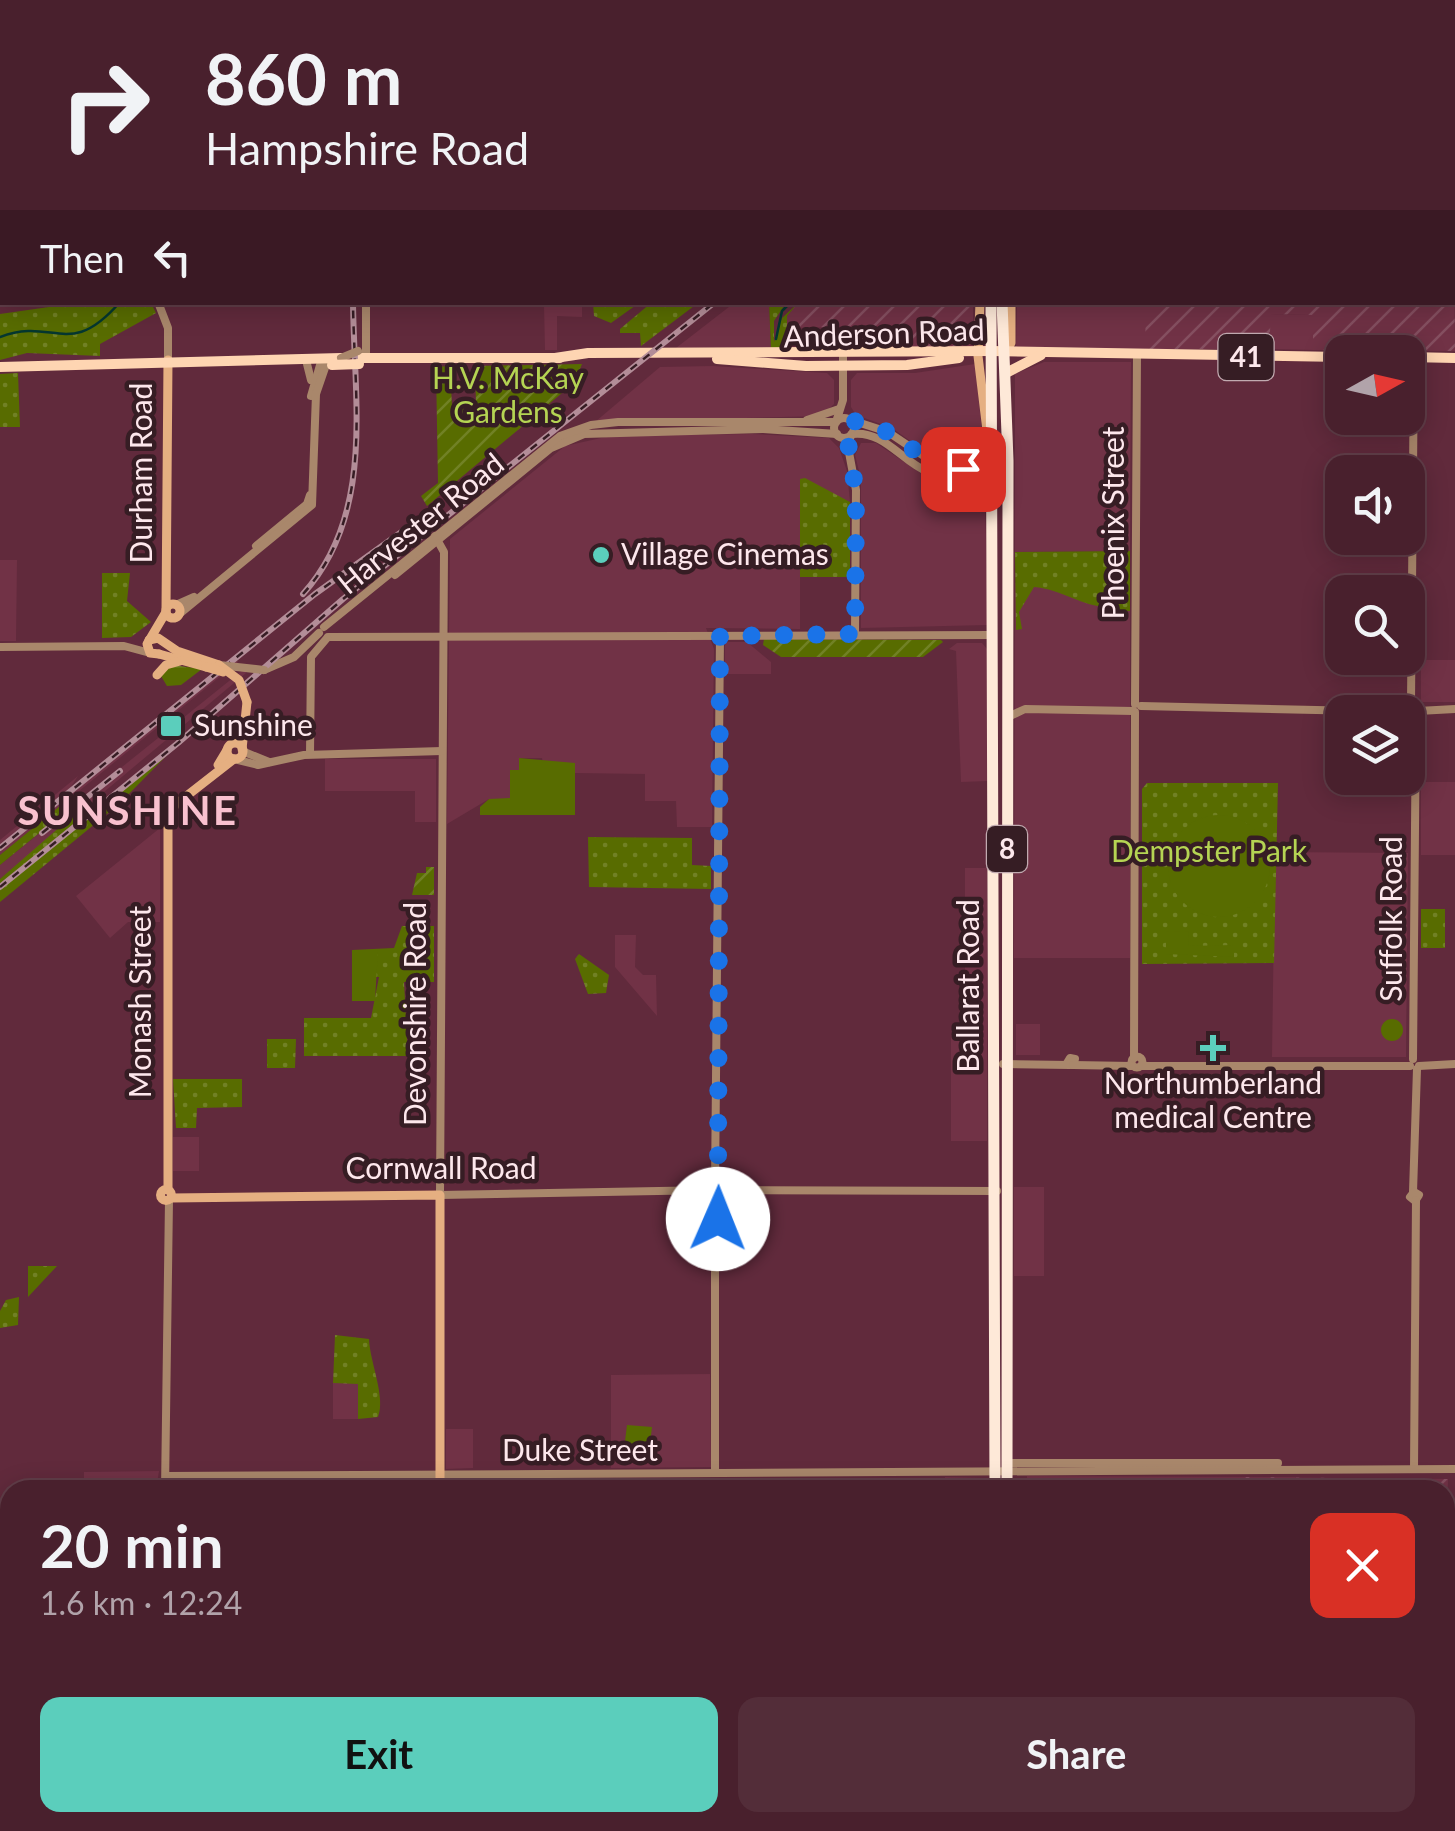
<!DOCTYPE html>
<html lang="en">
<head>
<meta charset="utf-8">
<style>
  body { margin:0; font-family:Lato,sans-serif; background:#532d39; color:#f1f3f6; height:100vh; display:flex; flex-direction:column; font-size:38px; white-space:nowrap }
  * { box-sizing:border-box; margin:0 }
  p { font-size:32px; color:#b1a3aa }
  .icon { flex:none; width:55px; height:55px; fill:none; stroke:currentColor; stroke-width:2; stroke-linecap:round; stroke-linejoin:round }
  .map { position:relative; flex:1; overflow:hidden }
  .panel { position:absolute; left:0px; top:1480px; width:1455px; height:352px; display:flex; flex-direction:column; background:#49202d; border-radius:30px 30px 0 0; box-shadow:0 5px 25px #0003,0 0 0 2px #613e49 }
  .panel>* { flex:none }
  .top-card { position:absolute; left:0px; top:0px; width:1455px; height:305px; box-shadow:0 5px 25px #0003,0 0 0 2px #613e49; background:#49202d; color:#f1f3f6; overflow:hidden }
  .needle { width:65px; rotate:82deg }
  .controls { position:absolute; left:1325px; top:335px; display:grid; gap:20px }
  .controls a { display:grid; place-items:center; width:100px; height:100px; border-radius:20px; background:#49202d; box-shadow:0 5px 25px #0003,0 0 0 2px #613e49; font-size:50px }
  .pin { position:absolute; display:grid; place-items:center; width:85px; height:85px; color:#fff; margin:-42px; border-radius:20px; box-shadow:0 5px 15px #0006 }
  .me { position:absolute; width:110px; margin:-55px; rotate:1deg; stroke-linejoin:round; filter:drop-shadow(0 0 8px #0008) }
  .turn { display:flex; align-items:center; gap:35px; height:210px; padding:0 40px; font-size:45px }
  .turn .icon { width:130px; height:130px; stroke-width:2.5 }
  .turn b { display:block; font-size:70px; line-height:85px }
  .then { display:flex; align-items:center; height:95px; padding:0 40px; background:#0003; gap:20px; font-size:38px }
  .round { display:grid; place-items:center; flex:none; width:105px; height:105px; border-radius:20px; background:#532d39 }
  .headline { display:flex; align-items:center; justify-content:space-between; height:170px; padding:0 40px }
  h1 { font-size:60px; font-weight:700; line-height:75px }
  .action { display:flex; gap:20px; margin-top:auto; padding:20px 40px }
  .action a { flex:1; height:115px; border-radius:20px; background:#5bcebc; color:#111; font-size:40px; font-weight:700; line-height:115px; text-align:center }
  .action a+a { background:#532d39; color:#f1f3f6 }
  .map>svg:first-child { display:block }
  .built { fill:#713246 }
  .industrial { fill:url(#industrial-furrows) }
  .grass { fill:url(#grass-dots) }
  .forest { fill:url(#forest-firs) }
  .garden { fill:url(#garden-furrows) }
  .pitch { fill:#586c00 }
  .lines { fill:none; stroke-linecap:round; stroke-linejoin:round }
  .stream { stroke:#053730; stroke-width:2.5 }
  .river { stroke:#053730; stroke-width:9 }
  .tertiary { stroke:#a9876b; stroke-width:8 }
  .secondary { stroke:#e5af81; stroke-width:9 }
  .primary { stroke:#fed5b2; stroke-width:10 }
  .trunk { stroke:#fee9d8; stroke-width:11 }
  .rail-casing { stroke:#b38d98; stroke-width:6 }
  .rail { stroke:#361d24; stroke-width:2.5; stroke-dasharray:8; stroke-linecap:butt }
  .tertiary-bridge { stroke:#a9876b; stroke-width:8 }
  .secondary-bridge { stroke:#e5af81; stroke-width:9 }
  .primary-bridge { stroke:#fed5b2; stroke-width:10 }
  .route { stroke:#1a73e8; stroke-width:18; stroke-dasharray:0 32.4 }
  .poi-dot { fill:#5bcebc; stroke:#361d24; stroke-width:4 }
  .labels { text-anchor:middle; stroke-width:9; stroke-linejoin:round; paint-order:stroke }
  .shield { fill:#361d24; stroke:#c1aab0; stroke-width:2.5 }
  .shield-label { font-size:28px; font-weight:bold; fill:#fde7ec }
  .street-label { font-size:30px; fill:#fde7ec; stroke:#361d24 }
  .park-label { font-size:30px; fill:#b5d453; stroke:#361d24 }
  .poi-label { font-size:30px; fill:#fde7ec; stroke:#361d24; text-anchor:start }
  .district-label { font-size:40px; font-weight:bold; letter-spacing:2.5px; fill:#f9c1cf; stroke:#361d24 }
</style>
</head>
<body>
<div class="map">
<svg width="1455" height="1831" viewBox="0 0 1455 1831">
  <defs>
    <pattern id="industrial-furrows" width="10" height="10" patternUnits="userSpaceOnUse" patternTransform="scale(2.5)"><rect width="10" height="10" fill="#713246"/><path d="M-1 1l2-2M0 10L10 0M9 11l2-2" fill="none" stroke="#865061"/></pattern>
    <pattern id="grass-dots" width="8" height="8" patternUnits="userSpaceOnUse" patternTransform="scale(2.5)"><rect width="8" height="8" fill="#586c00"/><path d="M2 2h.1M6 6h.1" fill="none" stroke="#718125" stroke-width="1.8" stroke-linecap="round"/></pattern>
    <pattern id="forest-firs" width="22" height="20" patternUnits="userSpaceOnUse" patternTransform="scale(2.5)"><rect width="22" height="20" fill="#586c00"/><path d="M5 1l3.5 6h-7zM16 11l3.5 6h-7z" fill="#718125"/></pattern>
    <pattern id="garden-furrows" width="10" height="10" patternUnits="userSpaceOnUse" patternTransform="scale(2.5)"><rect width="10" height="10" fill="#586c00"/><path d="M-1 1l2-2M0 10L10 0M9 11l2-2" fill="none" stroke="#718125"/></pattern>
  </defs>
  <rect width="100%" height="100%" fill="#612a3c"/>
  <g class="built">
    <path d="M 734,303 L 769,303 L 771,348 L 676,348 Z"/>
    <path d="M 1017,303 L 1180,303 L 1179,349 L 1016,348 Z"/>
    <path d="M 544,306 L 582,306 L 582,317 L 557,316 L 557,350 L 545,350 Z"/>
    <path d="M 1270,314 L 1313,315 L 1313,350 L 1269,349 Z"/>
    <path d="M 1044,362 L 1131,362 L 1130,551 L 1015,552 L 1015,374 Z"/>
    <path d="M 975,364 L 985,461 L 933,457 L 892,428 L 856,415 L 851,407 L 851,380 L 857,373 L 915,373 Z"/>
    <path d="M 713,366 L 827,373 L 834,380 L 834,404 L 822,416 L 595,422 L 660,367 Z"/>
    <path d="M 752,434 L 829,438 L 839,448 L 847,471 L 850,502 L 800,480 L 800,629 L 706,628 L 714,649 L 712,827 L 677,827 L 676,801 L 645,801 L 645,774 L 575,773 L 574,763 L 543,763 L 542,758 L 519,758 L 519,770 L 510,771 L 510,799 L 489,799 L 447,824 L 450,539 L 565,446 L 610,436 Z"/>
    <path d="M 861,443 L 876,443 L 928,478 L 975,483 L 985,498 L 988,625 L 861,628 L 861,479 L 855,455 Z"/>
    <path d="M 0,560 L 17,560 L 16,641 L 0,641 Z"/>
    <path d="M 1015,583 L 1130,583 L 1130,958 L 1014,958 Z"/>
    <path d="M 725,642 L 747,642 L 771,662 L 771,674 L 725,674 Z"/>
    <path d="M 957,643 L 982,643 L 987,649 L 988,781 L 961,782 L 956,651 L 949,649 Z"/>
    <path d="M 234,656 L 238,662 L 0,855 L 0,840 L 78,776 L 68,791 Z"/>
    <rect x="1421" y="660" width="34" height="42"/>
    <path d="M 244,669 L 246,673 L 0,879 L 0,865 Z"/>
    <path d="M 174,743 L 176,746 L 0,890 L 8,877 Z"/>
    <path d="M 325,759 L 436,759 L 436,822 L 415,822 L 415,791 L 325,791 Z"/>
    <rect x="1421" y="782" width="34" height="73"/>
    <path d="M 160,828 L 160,922 L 128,922 L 110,938 L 76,896 Z"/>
    <path d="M 1275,852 L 1408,853 L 1406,1057 L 1272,1057 Z"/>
    <path d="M 965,868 L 987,868 L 987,1141 L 951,1141 L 951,1035 L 965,1034 Z"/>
    <path d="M 615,935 L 636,935 L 635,967 L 643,975 L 656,975 L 657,1016 L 615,967 Z"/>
    <rect x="1016" y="1024" width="24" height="31"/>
    <rect x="173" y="1137" width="26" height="34"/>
    <rect x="1014" y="1187" width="30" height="89"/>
    <path d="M 710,1374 L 711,1467 L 611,1468 L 611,1375 Z"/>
    <rect x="333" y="1383" width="25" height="36"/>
    <path d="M 446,1429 L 473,1429 L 473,1468 L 446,1469 Z"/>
    <path d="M 159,1471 L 156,1490 L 84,1490 L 84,1472 Z"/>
    <path d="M 1027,1476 L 1295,1477 L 1295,1490 L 1013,1490 L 1013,1482 L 1027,1482 Z"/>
    <path d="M 945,1477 L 985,1478 L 988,1490 L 945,1490 Z"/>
  </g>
  <g class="industrial">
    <path d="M 1106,0 L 1271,0 L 1272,2 L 1101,2 Z"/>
    <path d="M 1452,49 L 1455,351 L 1313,350 L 1313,315 L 1271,314 L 1269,349 L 1145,349 L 1146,303 L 1452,302 Z"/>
    <path d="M 798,303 L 973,303 L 973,348 L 834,348 L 833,327 L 786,328 L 787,316 Z"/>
    <path d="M 1244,1477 L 1448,1479 L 1447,1513 L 1445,1490 L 1244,1490 Z"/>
    <path d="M 1083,1823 L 1148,1823 L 1147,1831 L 1083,1831 Z"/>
  </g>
  <g class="grass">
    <path d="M 84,302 L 151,303 L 156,313 L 100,344 L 100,356 L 27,353 L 0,360 L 0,314 Z"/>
    <path d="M 593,303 L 593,302 L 639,303 L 611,323 L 594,316 Z"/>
    <path d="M 651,303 L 651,302 L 698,303 L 641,346 L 640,333 L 620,333 L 620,329 Z"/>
    <path d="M 769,303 L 786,303 L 774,321 L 774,342 L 782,318 L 798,303 L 787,316 L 787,348 L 771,348 Z"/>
    <path d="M 18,373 L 20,427 L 0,427 L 0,374 Z"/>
    <path d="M 805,478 L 850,502 L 850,577 L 800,577 L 800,479 Z"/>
    <path d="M 1130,551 L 1130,611 L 1109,611 L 1108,607 C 1083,607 1061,589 1034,587 L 1019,612 L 1022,629 L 1016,630 L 1015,552 Z"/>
    <path d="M 102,573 L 130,573 L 127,601 L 151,622 L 131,637 L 102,638 Z"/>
    <path d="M 176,746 L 119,804 L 0,902 L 0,890 Z"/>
    <path d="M 1147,783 L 1278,783 L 1274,963 L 1142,964 L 1142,789 Z"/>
    <path d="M 66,801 L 70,808 L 0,865 L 0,855 Z"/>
    <path d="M 85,805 L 90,811 L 0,884 L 0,879 Z"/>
    <path d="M 588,837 L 692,838 L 692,865 L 711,866 L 711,889 L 589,887 Z"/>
    <rect x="1421" y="909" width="24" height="39"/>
    <path d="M 402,926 L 434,926 L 434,982 L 404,982 L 408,1056 L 304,1056 L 304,1018 L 371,1018 L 379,977 L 375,977 L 375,1001 L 352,1001 L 352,950 L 394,948 Z"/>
    <path d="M 579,954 L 609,975 L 606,993 L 588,994 L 575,959 Z"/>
    <path d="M 267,1039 L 296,1039 L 295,1068 L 267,1068 Z"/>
    <path d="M 173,1079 L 242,1079 L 242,1107 L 197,1108 L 196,1128 L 176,1128 Z"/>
    <path d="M 28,1266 L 57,1266 L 28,1297 Z"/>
    <path d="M 19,1297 L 18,1325 L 0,1328 L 0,1311 L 6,1300 Z"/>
    <path d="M 335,1335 L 369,1339 C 370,1363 386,1397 378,1417 L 358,1419 L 358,1384 L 333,1383 Z"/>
    <path d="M 1148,1478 L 1238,1478 L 1238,1490 L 1129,1490 L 1144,1490 Z"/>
    <path d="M 1455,1654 L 1455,1831 L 1440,1831 L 1439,1823 L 1445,1822 L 1445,1664 Z"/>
    <path d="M 1360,1822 L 1435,1823 L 1434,1831 L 1354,1831 Z"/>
  </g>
  <path class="forest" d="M 172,665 L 202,669 L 181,685 L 167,686 L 161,676 Z"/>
  <g class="garden">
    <path d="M 582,364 L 574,383 L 427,506 L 421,496 L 438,483 L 436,367 L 450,366 L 452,406 L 476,405 L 475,366 Z"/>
    <path d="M 764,639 L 941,640 L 943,642 L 923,657 L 781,657 L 763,645 Z"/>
    <path d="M 426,867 L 434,867 L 434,895 L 412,895 L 417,873 L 426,873 Z"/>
  </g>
  <g class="pitch">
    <path d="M 519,758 L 575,763 L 575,815 L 480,815 L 480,807 L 489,799 L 510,798 L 510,770 L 519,770 Z"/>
    <circle cx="1219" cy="866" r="51"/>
    <path d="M 1188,931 L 1189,946 L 1234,945 L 1234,957 L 1166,954 L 1166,932 Z"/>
    <path d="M 352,950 L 378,950 L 375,1001 L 352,1001 Z"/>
    <circle cx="1392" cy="1030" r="11"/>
    <path d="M 627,1425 L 652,1427 L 648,1460 L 623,1457 Z"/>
  </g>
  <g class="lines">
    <g class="stream">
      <path d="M 179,0 L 180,2"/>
      <path d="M 1277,2 L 1278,0"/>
      <path d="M 0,337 C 54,316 69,361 120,302"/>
      <path d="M 776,339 L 782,311 L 791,302"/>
    </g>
    <path class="river" d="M 1445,1800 L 1455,1782"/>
    <g class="tertiary">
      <path d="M 363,0 L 363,2"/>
      <path d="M 585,0 L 585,2"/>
      <path d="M 1018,0 L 1018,2"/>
      <path d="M 983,2 L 983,0"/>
      <path d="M 0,23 L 2,27"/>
      <path d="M 158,302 L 168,328 L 168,360"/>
      <path d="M 366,302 L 366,358"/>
      <path d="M 307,364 L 311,380"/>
      <path d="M 311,396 L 320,365"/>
      <circle cx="844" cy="428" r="10"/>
      <path d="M 807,420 L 839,409"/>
      <path d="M 851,420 L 888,432 L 940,467 L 1008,469"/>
      <path d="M 836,422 L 843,400 L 843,353"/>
      <path d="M 852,434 C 884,430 901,461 928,472 C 953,481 981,479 1008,478"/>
      <path d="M 851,435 L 848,447 L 856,490 L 855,634"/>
      <path d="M 435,536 L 444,552 L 440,1195 L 713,1190"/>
      <path d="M 256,546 L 307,504 L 310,495"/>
      <path d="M 395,575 L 551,448 L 584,434 L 763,429 L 837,434"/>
      <path d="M 176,605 L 194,597"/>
      <path d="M 177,616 L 312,505 L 316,394 L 326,365"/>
      <path d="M 324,627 L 560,436 L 591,425 L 618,422 L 836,422"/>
      <path d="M 328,637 L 993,635"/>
      <path d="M 0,647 L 124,646 L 150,653"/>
      <path d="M 264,670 L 294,657 L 319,633"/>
      <path d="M 1411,703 L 1414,357"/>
      <path d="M 1135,704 L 1137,356"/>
      <path d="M 1141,706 L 1409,712"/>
      <path d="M 1418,711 L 1455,709"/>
      <path d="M 1008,717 L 1025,709 L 1133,711"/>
      <path d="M 242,751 L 269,762"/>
      <path d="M 310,754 L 311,657 L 327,638"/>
      <path d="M 234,759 L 258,765 L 304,755 L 442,751"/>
      <circle cx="1137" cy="1062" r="5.5"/>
      <path d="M 1070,1058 L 1075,1059 L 1073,1065 L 1067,1063 Z"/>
      <path d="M 1134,1058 L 1135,712"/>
      <path d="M 1413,1059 L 1416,713"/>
      <path d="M 1003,1064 L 1070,1065"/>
      <path d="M 1073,1065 L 1132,1066"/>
      <path d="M 1141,1066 L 1410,1066"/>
      <path d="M 1419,1066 L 1455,1064"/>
      <circle cx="718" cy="1193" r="5.5"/>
      <path d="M 715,1188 L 720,636"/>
      <path d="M 723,1190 L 997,1191"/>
      <path d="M 1413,1192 L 1417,1069"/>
      <path d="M 1414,1192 L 1419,1195 L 1415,1201 L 1410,1197 Z"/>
      <path d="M 715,1197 L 715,1473"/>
      <path d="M 1007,1463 L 1278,1463"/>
      <path d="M 1414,1469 L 1416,1200"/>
      <path d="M 166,1476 L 1455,1469"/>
      <path d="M 165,1490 L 169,1200"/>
      <path d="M 115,1831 L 116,1822"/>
      <path d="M 122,1831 L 122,1822"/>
    </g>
    <g class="secondary">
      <path d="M 1151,2 L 1152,0"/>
      <path d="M 980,302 L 978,356 L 988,439"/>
      <path d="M 1005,353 L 1011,343 L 1011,302"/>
      <circle cx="173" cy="611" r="7"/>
      <path d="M 166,610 L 168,360"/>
      <path d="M 149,640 L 158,638 L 177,651 L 219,665"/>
      <path d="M 159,654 L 150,653 L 147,644 L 166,612"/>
      <path d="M 159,654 L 206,667"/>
      <path d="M 157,675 L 166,665 L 180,661"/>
      <circle cx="235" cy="751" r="8"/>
      <path d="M 242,749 L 247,702"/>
      <path d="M 218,765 L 227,750"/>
      <circle cx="166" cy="1195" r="5.5"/>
      <path d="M 168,1190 L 168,821 L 175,805 L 234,759"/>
      <path d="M 171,1198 L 440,1195 L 440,1490"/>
      <path d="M 447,1822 L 451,1831"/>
      <path d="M 458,1822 L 462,1831"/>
    </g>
    <g class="primary">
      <path d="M 1408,357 L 1455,358"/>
      <path d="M 359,358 L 560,358"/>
      <path d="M 555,358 L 588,353 L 992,351 L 1342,357"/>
      <path d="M 717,359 L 806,366 L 907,365 L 959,358"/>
      <path d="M 0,367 L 341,358"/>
      <path d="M 1006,373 L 1041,355"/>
    </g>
    <g class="trunk">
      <path d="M 995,2 L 995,0"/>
      <path d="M 1004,2 L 1004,0"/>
      <path d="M 991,302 L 995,1490"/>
      <path d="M 1002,302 L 1008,461 L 1007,1490"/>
      <path d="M 995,1831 L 995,1822"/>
      <path d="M 1004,1831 L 1004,1822"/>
    </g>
    <g class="rail-casing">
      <g id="rail">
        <path d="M 347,0 L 347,2"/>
        <path d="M 1408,0 L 1413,2"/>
        <path d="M 1076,2 L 1079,0"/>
        <path d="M 1095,2 L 1099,0"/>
        <path d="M 1452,19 L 1455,21"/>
        <path d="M 303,594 C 375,514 354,402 353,302"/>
        <path d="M 42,833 L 120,771"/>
        <path d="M 0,848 L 315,594 L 414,523"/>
        <path d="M 0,887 L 178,743 L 343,599 L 715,302"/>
      </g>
    </g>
    <use href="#rail" class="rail"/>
    <g class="tertiary-bridge">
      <path d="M 341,358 L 358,351"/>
      <path d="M 219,665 L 264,670"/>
    </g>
    <g class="secondary-bridge">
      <path d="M 219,665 L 239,680 L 247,702"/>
      <path d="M 206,667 L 223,672"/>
    </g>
    <path class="primary-bridge" d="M 332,365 L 359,364"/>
  </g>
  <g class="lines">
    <path class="route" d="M 718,1219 L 723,1193 L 718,1171 L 720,636 L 855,634 L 856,490 L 848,449 L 854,428 L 851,420 L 888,432 L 934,464 L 963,469"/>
  </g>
  <g class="poi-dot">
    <circle cx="601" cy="555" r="10"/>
    <rect x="159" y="714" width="24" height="24" rx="5"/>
    <path d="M1208 1033h10v10h10v10h-10v10h-10v-10h-10v-10h10z"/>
  </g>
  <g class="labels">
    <g class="shield">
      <rect x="1218.5" y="334" width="55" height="46" rx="8"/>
      <rect x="987" y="826" width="40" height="46" rx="8"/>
    </g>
    <g class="shield-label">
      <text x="1246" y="367">41</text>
      <text x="1007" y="859">8</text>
    </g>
    <g class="street-label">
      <text transform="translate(884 334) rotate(-2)" y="10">Anderson Road</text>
      <text transform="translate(142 473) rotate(-90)" y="10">Durham Road</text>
      <text transform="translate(1114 523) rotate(-90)" y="10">Phoenix Street</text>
      <text transform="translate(421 524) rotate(-39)" y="10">Harvester Road</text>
      <text transform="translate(1392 919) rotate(-90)" y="10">Suffolk Road</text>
      <text transform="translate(969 986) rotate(-90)" y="10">Ballarat Road</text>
      <text transform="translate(141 1002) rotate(-90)" y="10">Monash Street</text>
      <text transform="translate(416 1014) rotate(-90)" y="10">Devonshire Road</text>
      <text x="441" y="1179">Cornwall Road</text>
      <text x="580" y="1461">Duke Street</text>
    </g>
    <g class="park-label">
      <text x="508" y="389">H.V. McKay<tspan x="508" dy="34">Gardens</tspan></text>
      <text x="1209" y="862">Dempster Park</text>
    </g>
    <g class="poi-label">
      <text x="621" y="565">Village Cinemas</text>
      <text x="194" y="736">Sunshine</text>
      <text x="1213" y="1094" text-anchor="middle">Northumberland<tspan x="1213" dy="34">medical Centre</tspan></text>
    </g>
    <g class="district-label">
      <text x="128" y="825">SUNSHINE</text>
    </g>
  </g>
</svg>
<div class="controls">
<a><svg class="needle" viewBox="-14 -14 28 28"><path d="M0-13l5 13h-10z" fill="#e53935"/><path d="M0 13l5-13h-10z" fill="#b1a3aa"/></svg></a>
<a><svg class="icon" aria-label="sound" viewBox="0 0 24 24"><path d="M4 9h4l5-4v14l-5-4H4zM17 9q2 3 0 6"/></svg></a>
<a><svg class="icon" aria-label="search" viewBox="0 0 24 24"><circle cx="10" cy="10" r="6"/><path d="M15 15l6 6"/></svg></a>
<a><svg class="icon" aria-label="layers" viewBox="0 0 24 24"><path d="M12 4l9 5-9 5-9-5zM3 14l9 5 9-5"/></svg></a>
</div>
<div class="pin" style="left:963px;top:469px;background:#d93025"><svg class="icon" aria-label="arrive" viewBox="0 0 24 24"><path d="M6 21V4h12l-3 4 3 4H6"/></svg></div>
<svg class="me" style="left:718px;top:1219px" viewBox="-20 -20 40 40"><circle r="19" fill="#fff"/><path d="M0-13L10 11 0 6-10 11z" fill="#1a73e8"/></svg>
<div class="top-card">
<div class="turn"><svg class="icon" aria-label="right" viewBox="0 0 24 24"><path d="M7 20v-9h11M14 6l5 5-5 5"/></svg><div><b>860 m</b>Hampshire Road</div></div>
<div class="then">Then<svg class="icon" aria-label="left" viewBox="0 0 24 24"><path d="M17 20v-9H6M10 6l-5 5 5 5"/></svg></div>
</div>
<section class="panel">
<div class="headline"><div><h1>20 min</h1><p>1.6 km · 12:24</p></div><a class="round" style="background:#d93025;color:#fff"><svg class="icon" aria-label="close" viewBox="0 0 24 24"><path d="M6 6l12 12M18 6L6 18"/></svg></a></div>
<div class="action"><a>Exit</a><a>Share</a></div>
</section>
</div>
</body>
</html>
